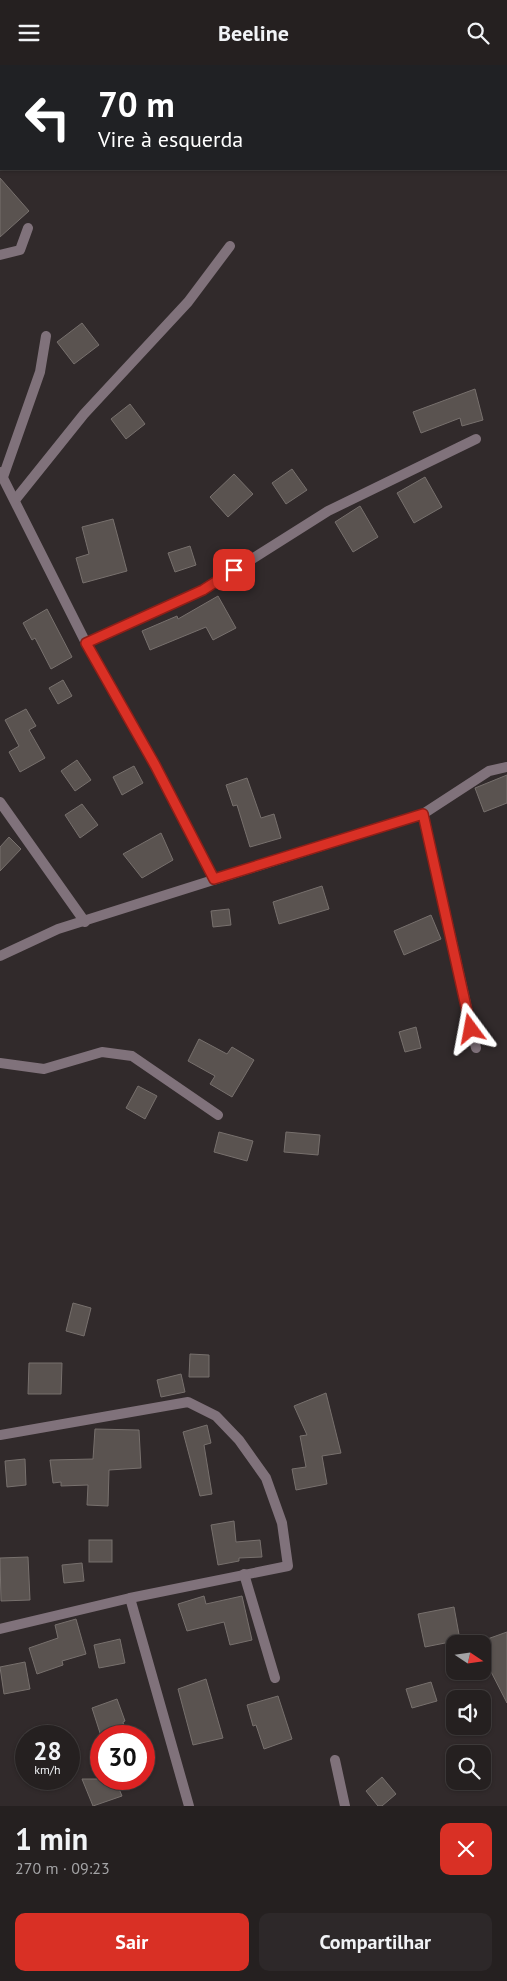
<!DOCTYPE html>
<html lang="pt">
<head>
<meta charset="utf-8">
<style>
  body { margin:0; font-family:"PT Sans",sans-serif; background:#2d2829; color:#f1f3f6; height:100vh; display:flex; flex-direction:column; font-size:19px; white-space:nowrap }
  * { box-sizing:border-box; margin:0 }
  p { font-size:16px; color:#a3a3a5 }
  .icon { flex:none; width:28px; height:28px; fill:none; stroke:currentColor; stroke-width:2; stroke-linecap:round; stroke-linejoin:round }
  .map { position:relative; height:1741px; overflow:hidden }
  .details { display:flex; flex-direction:column; background:#252020; flex:1 }
  .details>* { flex:none }
  .guide { position:absolute; left:0px; top:0px; width:508px; height:105px; box-shadow:0 1px 4px #0004,0 0 0 1px #423e3e; background:#202124; color:#fff; overflow:hidden }
  .needle { width:32px; rotate:103deg }
  .controls { position:absolute; left:446px; top:1570px; display:grid; gap:10px }
  .controls a { display:grid; place-items:center; width:45px; height:45px; border-radius:10px; background:#252020; box-shadow:0 1px 4px #0004,0 0 0 1px #423e3e; font-size:25px }
  .speed { position:absolute; left:15px; top:1660px; display:flex; gap:10px; font-size:25px; font-weight:700; text-align:center }
  .speed>* { display:grid; place-content:center; width:65px; height:65px; border-radius:50%; background:#252020; box-shadow:0 1px 4px #0004,0 0 0 1px #423e3e; line-height:1 }
  .speed small { font-size:12px; font-weight:400 }
  .speed .limit { border:8px solid #d22; background:#fff; color:#111 }
  .pin { position:absolute; display:grid; place-items:center; width:42px; height:42px; color:#fff; margin:-21px; border-radius:10px; box-shadow:0 2px 8px #0006 }
  .me { position:absolute; width:55px; margin:-28px; rotate:347deg; stroke-linejoin:round; filter:drop-shadow(0 0 4px #0008) }
  .turn { display:flex; align-items:center; gap:18px; height:105px; padding:0 15px; font-size:22px }
  .turn .icon { width:65px; height:65px; stroke-width:2.5 }
  .turn b { display:block; font-size:35px; line-height:42px }
  .round { display:grid; place-items:center; flex:none; width:52px; height:52px; border-radius:10px; background:#2d2829 }
  .overview { display:flex; align-items:center; justify-content:space-between; height:85px; padding:0 15px }
  h1 { font-size:30px; font-weight:800; line-height:38px }
  .button { display:flex; gap:10px; margin-top:auto; padding:10px 15px }
  .button a { flex:1; height:58px; border-radius:10px; background:#d93025; color:#fff; font-size:20px; font-weight:800; line-height:58px; text-align:center }
  .button a+a { background:#2d2829; color:#f1f3f6 }
  header { display:flex; justify-content:space-between; align-items:center; height:65px; padding:0 15px; background:#252020; font-size:22px; font-weight:800 }
  .map>svg:first-child { display:block }
  .building { fill:#5a5350; stroke:#77706d }
  .lines { fill:none; stroke-linecap:round; stroke-linejoin:round }
  .minor { stroke:#80727b; stroke-width:10 }
  .route-casing { stroke:#8d1f18; stroke-width:12 }
  .route { stroke:#d93025; stroke-width:9 }
</style>
</head>
<body>
<header><svg class="icon" aria-label="menu" viewBox="0 0 24 24"><path d="M4 6h16M4 12h16M4 18h16"/></svg>Beeline<svg class="icon" aria-label="search" viewBox="0 0 24 24"><circle cx="10" cy="10" r="6"/><path d="M15 15l6 6"/></svg></header>
<div class="map">
<svg width="507" height="1741" viewBox="0 0 507 1741">
  <rect width="100%" height="100%" fill="#312a2b"/>
  <g class="building">
    <path d="M 0,113 L 29,146 L 0,172 Z"/>
    <path d="M 82,258 L 99,280 L 74,299 L 57,277 Z"/>
    <path d="M 475,324 L 483,355 L 462,361 L 460,353 L 421,368 L 413,347 Z"/>
    <path d="M 130,339 L 145,359 L 126,374 L 111,354 Z"/>
    <path d="M 292,404 L 307,425 L 286,439 L 272,418 Z"/>
    <path d="M 234,409 L 253,429 L 228,452 L 210,432 Z"/>
    <path d="M 425,412 L 442,442 L 414,458 L 397,428 Z"/>
    <path d="M 360,441 L 378,472 L 353,487 L 335,457 Z"/>
    <path d="M 113,454 L 127,506 L 83,518 L 76,493 L 89,489 L 82,462 Z"/>
    <path d="M 190,481 L 196,500 L 175,507 L 168,488 Z"/>
    <path d="M 218,531 L 236,563 L 213,575 L 206,562 L 150,585 L 142,566 L 177,551 L 178,554 Z"/>
    <path d="M 47,544 L 72,592 L 51,604 L 35,573 L 32,575 L 23,558 Z"/>
    <path d="M 63,615 L 72,631 L 58,639 L 49,623 Z"/>
    <path d="M 26,644 L 36,661 L 29,665 L 45,693 L 20,707 L 9,687 L 19,681 L 5,655 Z"/>
    <path d="M 77,695 L 91,715 L 75,726 L 61,706 Z"/>
    <path d="M 134,701 L 143,718 L 122,730 L 113,712 Z"/>
    <path d="M 507,710 L 507,738 L 484,747 L 475,723 Z"/>
    <path d="M 247,713 L 261,753 L 274,749 L 281,773 L 250,782 L 237,740 L 233,741 L 226,720 Z"/>
    <path d="M 82,739 L 98,760 L 80,773 L 65,750 Z"/>
    <path d="M 161,768 L 173,795 L 142,813 L 123,789 Z"/>
    <path d="M 9,772 L 21,784 L 0,806 L 0,782 Z"/>
    <path d="M 322,821 L 329,844 L 279,859 L 273,837 Z"/>
    <path d="M 229,844 L 231,860 L 213,862 L 211,846 Z"/>
    <path d="M 431,850 L 441,874 L 404,890 L 394,866 Z"/>
    <path d="M 416,962 L 421,983 L 405,987 L 399,967 Z"/>
    <path d="M 199,974 L 227,989 L 232,982 L 254,995 L 232,1032 L 210,1019 L 215,1011 L 188,996 Z"/>
    <path d="M 138,1021 L 157,1031 L 145,1054 L 126,1043 Z"/>
    <path d="M 219,1067 L 253,1076 L 247,1096 L 214,1087 Z"/>
    <path d="M 286,1067 L 320,1070 L 318,1090 L 284,1087 Z"/>
    <path d="M 73,1238 L 91,1243 L 84,1271 L 66,1266 Z"/>
    <path d="M 190,1289 L 209,1290 L 209,1312 L 189,1312 Z"/>
    <path d="M 29,1298 L 62,1298 L 61,1329 L 28,1329 Z"/>
    <path d="M 181,1309 L 185,1327 L 161,1332 L 157,1315 Z"/>
    <path d="M 326,1328 L 341,1388 L 322,1391 L 327,1419 L 296,1425 L 292,1404 L 306,1402 L 300,1371 L 307,1370 L 294,1341 Z"/>
    <path d="M 207,1360 L 211,1378 L 204,1380 L 212,1429 L 200,1431 L 183,1367 Z"/>
    <path d="M 95,1364 L 139,1365 L 141,1403 L 109,1405 L 108,1441 L 87,1440 L 88,1420 L 61,1421 L 61,1417 L 53,1418 L 50,1395 L 93,1394 Z"/>
    <path d="M 25,1394 L 26,1420 L 7,1422 L 5,1396 Z"/>
    <path d="M 234,1456 L 236,1477 L 260,1475 L 262,1492 L 239,1493 L 239,1496 L 218,1500 L 211,1460 Z"/>
    <rect x="89" y="1475" width="23" height="22"/>
    <path d="M 28,1492 L 30,1535 L 1,1536 L 0,1493 Z"/>
    <path d="M 82,1498 L 84,1516 L 64,1518 L 62,1500 Z"/>
    <path d="M 204,1531 L 206,1539 L 242,1531 L 252,1575 L 230,1580 L 224,1557 L 187,1566 L 178,1539 Z"/>
    <path d="M 454,1542 L 460,1575 L 425,1582 L 418,1549 Z"/>
    <path d="M 76,1554 L 86,1589 L 62,1596 L 63,1600 L 37,1609 L 29,1583 L 58,1573 L 55,1560 Z"/>
    <path d="M 507,1567 L 507,1638 L 485,1595 L 482,1579 L 479,1577 Z"/>
    <path d="M 120,1574 L 125,1598 L 99,1603 L 94,1580 Z"/>
    <path d="M 25,1597 L 30,1624 L 4,1629 L 0,1602 Z"/>
    <path d="M 206,1614 L 223,1673 L 193,1680 L 178,1624 Z"/>
    <path d="M 431,1617 L 437,1636 L 412,1643 L 406,1624 Z"/>
    <path d="M 278,1631 L 292,1674 L 264,1684 L 256,1660 L 253,1661 L 247,1640 Z"/>
    <path d="M 117,1634 L 125,1656 L 123,1657 L 126,1671 L 101,1671 L 92,1643 Z"/>
    <path d="M 382,1712 L 396,1729 L 382,1741 L 378,1741 L 366,1726 Z"/>
    <path d="M 82,1714 L 115,1714 L 122,1731 L 93,1741 Z"/>
  </g>
  <g class="lines">
    <g class="minor">
      <path d="M 0,190 L 20,185 L 28,163"/>
      <path d="M 0,407 L 86,578 L 155,700 L 214,814"/>
      <path d="M 3,412 L 40,307 L 46,271"/>
      <path d="M 15,435 L 84,349 L 188,237 L 230,181"/>
      <path d="M 86,578 L 203,525 L 328,446 L 476,374"/>
      <path d="M 0,737 L 85,857"/>
      <path d="M 423,749 L 476,983"/>
      <path d="M 0,891 L 58,864 L 423,749 L 489,706 L 507,702"/>
      <path d="M 0,998 L 44,1004 L 102,987 L 132,991 L 218,1050"/>
      <path d="M 0,1370 L 188,1337 L 216,1351 L 239,1375 L 266,1413 L 282,1458 L 288,1501 L 130,1533 L 0,1564"/>
      <path d="M 244,1509 L 275,1613"/>
      <path d="M 130,1533 L 189,1741"/>
      <path d="M 335,1695 L 345,1741"/>
    </g>
  </g>
  <g class="lines">
    <g class="route-casing">
      <path id="route" d="M 234,505 L 203,525 L 86,578 L 155,700 L 214,814 L 423,749 L 471,964"/>
    </g>
    <use href="#route" class="route"/>
  </g>
</svg>
<div class="controls">
<a><svg class="needle" viewBox="-14 -14 28 28"><path d="M0-13l5 13h-10z" fill="#e53935"/><path d="M0 13l5-13h-10z" fill="#a3a3a5"/></svg></a>
<a><svg class="icon" aria-label="sound" viewBox="0 0 24 24"><path d="M4 9h4l5-4v14l-5-4H4zM17 9q2 3 0 6"/></svg></a>
<a><svg class="icon" aria-label="search" viewBox="0 0 24 24"><circle cx="10" cy="10" r="6"/><path d="M15 15l6 6"/></svg></a>
</div>
<div class="speed"><div>28<small>km/h</small></div><div class="limit">30</div></div>
<div class="pin" style="left:234px;top:505px;background:#d93025"><svg class="icon" aria-label="arrive" viewBox="0 0 24 24"><path d="M6 21V4h12l-3 4 3 4H6"/></svg></div>
<svg class="me" style="left:471px;top:964px" viewBox="-20 -20 40 40"><path d="M0-17L14 15 0 8-14 15z" fill="#d93025" stroke="#fff" stroke-width="4"/></svg>
<div class="guide">
<div class="turn"><svg class="icon" aria-label="left" viewBox="0 0 24 24"><path d="M17 20v-9H6M10 6l-5 5 5 5"/></svg><div><b>70 m</b>Vire à esquerda</div></div>
</div>
</div>
<section class="details">
<div class="overview"><div><h1>1 min</h1><p>270 m · 09:23</p></div><a class="round" style="background:#d93025;color:#fff"><svg class="icon" aria-label="close" viewBox="0 0 24 24"><path d="M6 6l12 12M18 6L6 18"/></svg></a></div>
<div class="button"><a>Sair</a><a>Compartilhar</a></div>
</section>
</body>
</html>
